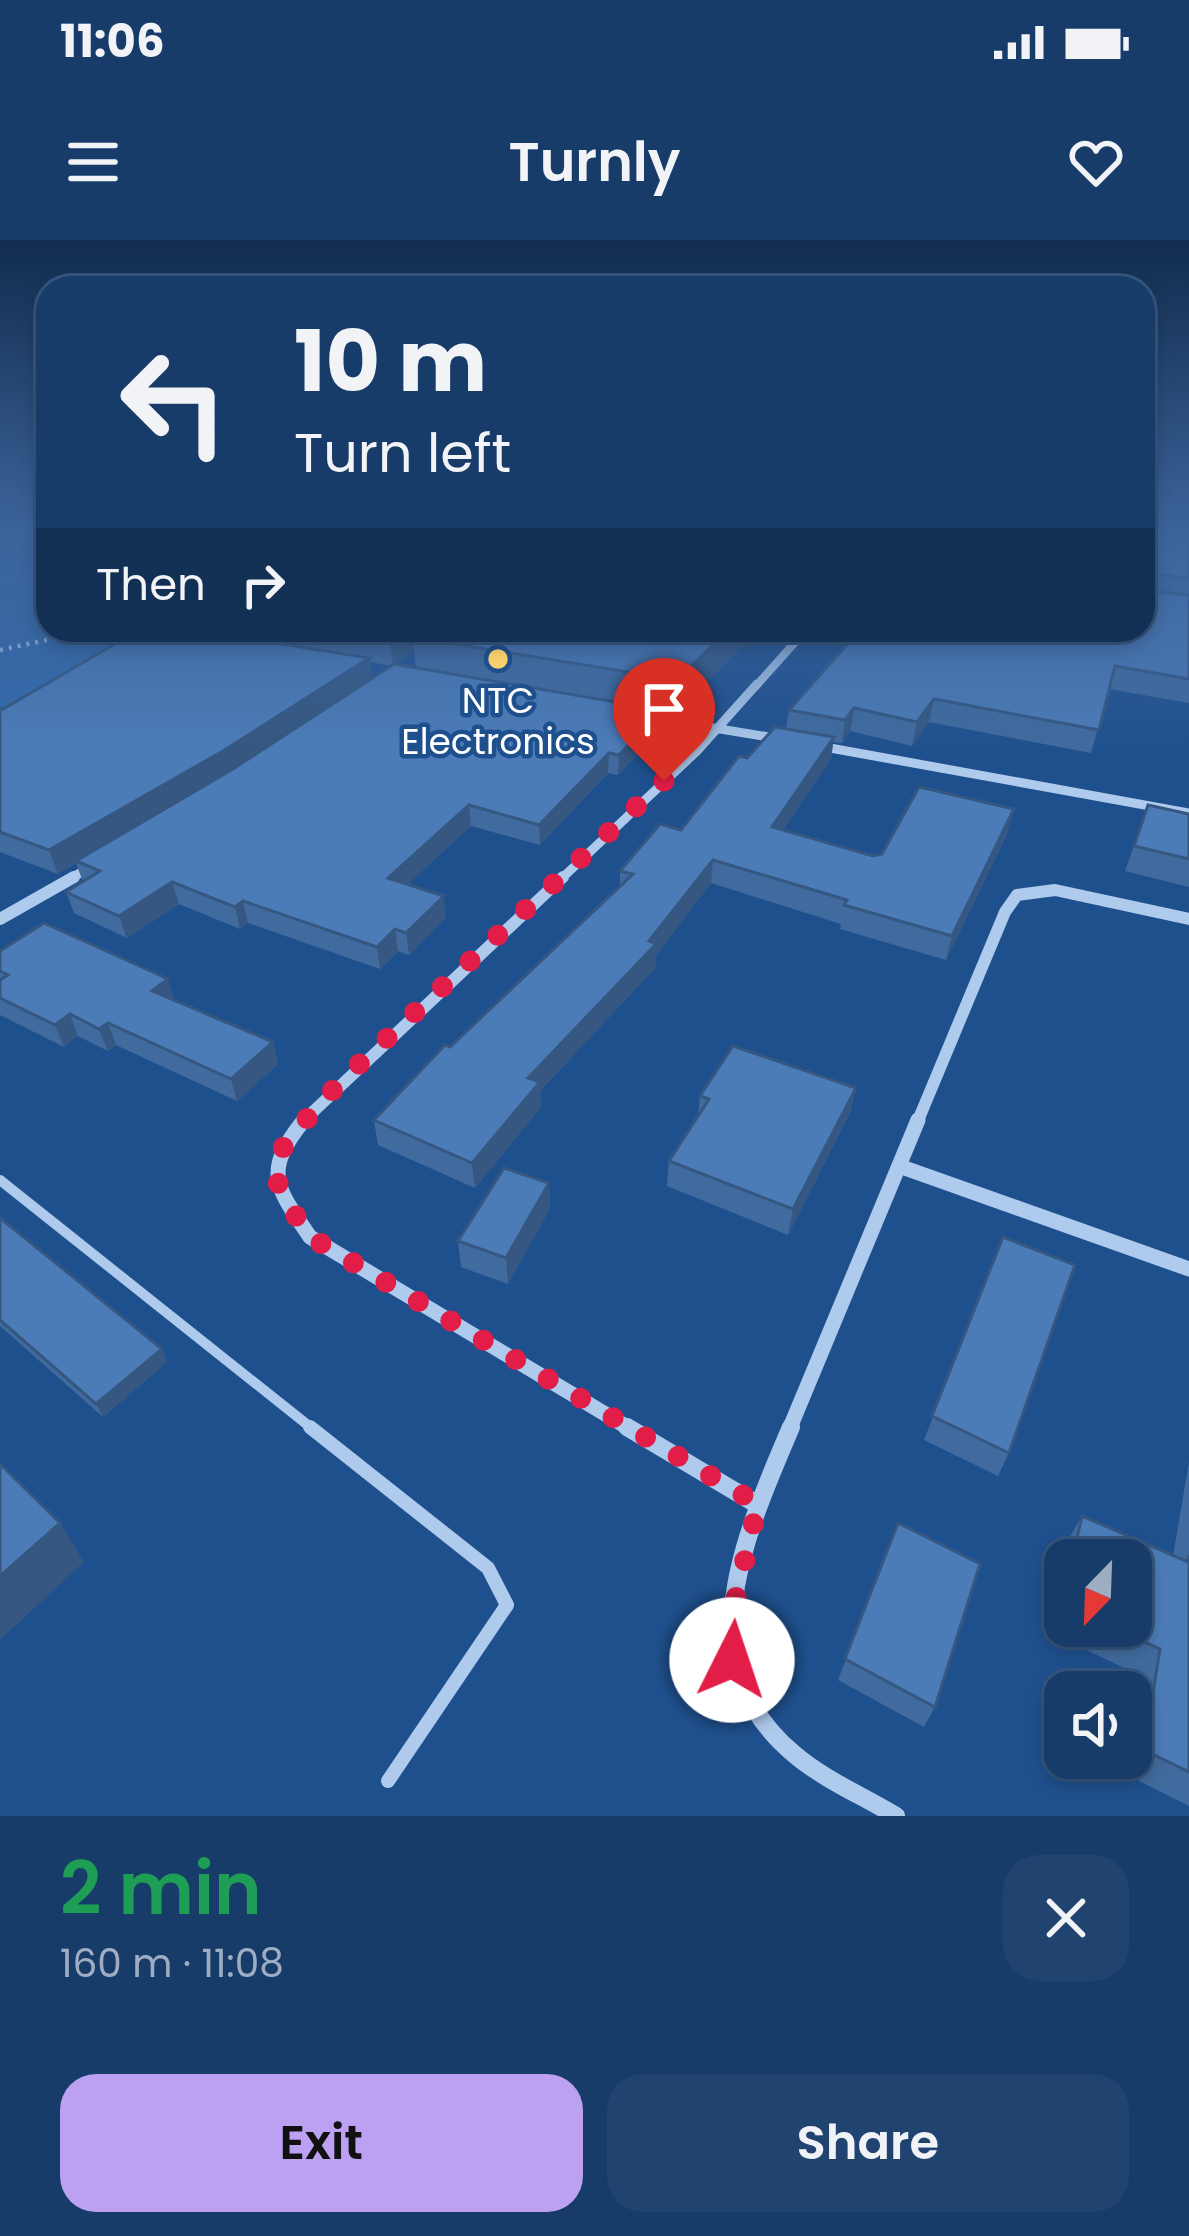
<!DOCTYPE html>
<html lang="en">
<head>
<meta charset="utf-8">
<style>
  body { margin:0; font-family:Poppins,sans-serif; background:#204370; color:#f1f3f6; height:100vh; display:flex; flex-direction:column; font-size:45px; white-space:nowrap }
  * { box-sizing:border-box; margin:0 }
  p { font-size:39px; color:#9eadc1 }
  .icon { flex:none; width:66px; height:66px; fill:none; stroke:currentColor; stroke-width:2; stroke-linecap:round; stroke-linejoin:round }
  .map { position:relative; height:1576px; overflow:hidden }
  .side { display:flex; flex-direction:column; background:#173c6a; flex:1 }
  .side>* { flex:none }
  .banner { position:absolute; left:36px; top:36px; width:1119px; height:366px; border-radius:36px; box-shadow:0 6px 18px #0003,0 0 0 3px #36567e; background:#173c6a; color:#f1f3f6; overflow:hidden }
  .needle { width:78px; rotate:203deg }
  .controls { position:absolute; left:1044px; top:1299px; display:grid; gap:24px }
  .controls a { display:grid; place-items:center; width:108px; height:108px; border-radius:24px; background:#173c6a; box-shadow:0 6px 18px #0003,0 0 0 3px #36567e; font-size:60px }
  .pin { position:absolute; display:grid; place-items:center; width:102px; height:102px; color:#fff; margin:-123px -51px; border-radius:50% 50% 50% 0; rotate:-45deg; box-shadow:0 0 12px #0007 }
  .pin .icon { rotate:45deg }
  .me { position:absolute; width:132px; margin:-66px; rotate:4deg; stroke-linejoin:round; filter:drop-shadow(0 0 9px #0008) }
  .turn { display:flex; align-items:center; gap:42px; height:252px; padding:0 60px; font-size:54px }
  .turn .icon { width:156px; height:156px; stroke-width:2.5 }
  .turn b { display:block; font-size:84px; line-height:102px }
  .then { display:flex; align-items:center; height:114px; padding:0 60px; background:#0003; gap:24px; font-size:45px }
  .round { display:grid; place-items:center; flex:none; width:126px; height:126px; border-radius:36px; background:#204370 }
  .headline { display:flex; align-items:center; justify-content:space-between; height:204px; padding:0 60px }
  h1 { font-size:72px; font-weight:600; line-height:90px; color:#1e9e55 }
  .button { display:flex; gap:24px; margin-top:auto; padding:24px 60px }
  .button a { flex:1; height:138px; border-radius:36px; background:#bca0f2; color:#111; font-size:48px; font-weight:600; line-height:138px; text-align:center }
  .button a+a { background:#204370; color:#f1f3f6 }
  .status { display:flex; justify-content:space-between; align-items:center; height:84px; padding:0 60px; background:#173c6a; direction:ltr }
  .status svg { height:33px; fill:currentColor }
  header { display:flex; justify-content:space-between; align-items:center; height:156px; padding:0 60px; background:#173c6a; font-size:54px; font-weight:600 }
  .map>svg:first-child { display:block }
  .green { fill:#336aac }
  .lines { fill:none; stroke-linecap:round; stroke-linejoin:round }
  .path { stroke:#aecaec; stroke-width:4.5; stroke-dasharray:3 6; stroke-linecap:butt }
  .lane-far1 { stroke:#aecaec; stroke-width:10 }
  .lane { stroke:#aecaec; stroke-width:14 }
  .street-far4 { stroke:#aecaec; stroke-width:8 }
  .street-far3 { stroke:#aecaec; stroke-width:9 }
  .street-far2 { stroke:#aecaec; stroke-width:12 }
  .street-far1 { stroke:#aecaec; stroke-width:15 }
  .street { stroke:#aecaec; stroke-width:18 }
  .wall { fill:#416b9e; fill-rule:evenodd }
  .shaded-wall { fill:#355781 }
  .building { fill:#4c7cb8; stroke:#355781; stroke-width:3 }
  .route { stroke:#e11d48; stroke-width:21; stroke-dasharray:0 37.8 }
  .poi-dot { fill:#fad16e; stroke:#1f508e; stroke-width:4.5 }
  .labels { text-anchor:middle; stroke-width:9; stroke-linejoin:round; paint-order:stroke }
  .far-poi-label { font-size:36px; fill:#fff; stroke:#1f508e }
</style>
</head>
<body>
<div class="status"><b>11:06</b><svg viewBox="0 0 49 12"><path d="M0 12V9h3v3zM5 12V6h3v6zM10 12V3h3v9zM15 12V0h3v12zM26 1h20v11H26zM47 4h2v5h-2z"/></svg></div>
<header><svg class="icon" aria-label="menu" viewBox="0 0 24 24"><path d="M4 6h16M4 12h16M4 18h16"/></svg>Turnly<svg class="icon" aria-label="heart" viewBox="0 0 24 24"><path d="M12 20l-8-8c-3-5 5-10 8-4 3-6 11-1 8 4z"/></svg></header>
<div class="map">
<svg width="1189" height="1576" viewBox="0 0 1189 1576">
  <rect width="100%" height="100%" fill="#1f508e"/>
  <path class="green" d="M 0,293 L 48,293 L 48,390 L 153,390 L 0,478 Z"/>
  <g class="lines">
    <g class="path">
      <path d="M 130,390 L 154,394"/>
      <path d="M 0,410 L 94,390"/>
    </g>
    <path class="lane-far1" d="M 0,940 L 314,1190"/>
    <path class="lane" d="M 310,1187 L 488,1328 L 507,1365 L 388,1541"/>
    <path class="street-far4" d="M 755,447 L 806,390"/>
    <g class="street-far3">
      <path d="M 647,477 L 781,499"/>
      <path d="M 819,506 L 1189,573"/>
      <path d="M 68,640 L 92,626"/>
      <path d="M 560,640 L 697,511 L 757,444"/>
    </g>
    <g class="street-far2">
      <path d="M 0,679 L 74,637"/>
      <path d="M 301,883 L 563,637"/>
      <path d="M 917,883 L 1005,672 L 1017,655 L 1055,650 L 1189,679"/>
    </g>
    <g class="street-far1">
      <path d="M 304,880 C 262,932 276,947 310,997 L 632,1190"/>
      <path d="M 899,926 L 1189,1029"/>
      <path d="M 789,1190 L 918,880"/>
    </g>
    <g class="street">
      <path d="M 627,1187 L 758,1265"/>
      <path d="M 791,1187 C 745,1296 685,1423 794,1514 C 823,1539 863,1556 896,1576"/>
    </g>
  </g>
  <g class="wall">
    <path d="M 1143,296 L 1189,302 L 1189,463 L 1109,449 L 1091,513 L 929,482 L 912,506 L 850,491 L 842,503 L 833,502 L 831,519 L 783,590 L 873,616 L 1008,592 L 946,720 L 840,689 L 841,684 L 711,643 L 656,716 L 655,728 L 540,851 L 541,867 L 475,948 L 378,905 L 374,880 L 620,646 L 620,631 L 681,590 L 747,518 L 786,489 L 789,470 L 990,397 Z"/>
    <path d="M 152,390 L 757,390 L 676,474 L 662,472 L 661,490 L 618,535 L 608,533 L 540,605 L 471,586 L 407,644 L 446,678 L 409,715 L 398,711 L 380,729 L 248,683 L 240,689 L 179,664 L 127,698 L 74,673 L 66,652 L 83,642 L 76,623 L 58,634 L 0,612 L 0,468 L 3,469 ZM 414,411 L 416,428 L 395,424 ZM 370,422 L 392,426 L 372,439 Z"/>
    <path d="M 1148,565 L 1189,574 L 1189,647 L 1125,631 Z"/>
    <path d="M 0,711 L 168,739 L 174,761 L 273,802 L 278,824 L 237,861 L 116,805 L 108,811 L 78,796 L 64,807 L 0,775 Z"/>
    <path d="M 856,848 L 850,873 L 788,995 L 667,946 L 669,921 L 698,876 L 700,856 Z"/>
    <path d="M 549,943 L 550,968 L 508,1044 L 461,1027 L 458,1001 Z"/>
    <path d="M 0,978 L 162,1109 L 167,1122 L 103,1177 L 0,1086 Z"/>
    <path d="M 1003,997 L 1009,1213 L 998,1236 L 924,1200 Z"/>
    <path d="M 1189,1222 L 1189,1566 L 1123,1533 L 1125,1518 L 1131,1518 L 1131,1483 L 1139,1435 L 1046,1391 L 1065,1305 L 1082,1276 L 1173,1316 ZM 1065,1320 L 1131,1320 L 1131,1386 L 1065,1386 Z"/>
    <path d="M 898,1283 L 935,1467 L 924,1487 L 838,1440 Z"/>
  </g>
  <g class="shaded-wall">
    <path d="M 394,390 L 445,390 L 412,397 L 414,411 L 393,426 L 389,393 Z"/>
    <path d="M 728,390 L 757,390 L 676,474 L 677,440 Z"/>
    <path d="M 369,418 L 372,439 L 228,534 L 76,621 L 76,623 L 58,634 L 49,610 Z"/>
    <path d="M 934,459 L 929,482 L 912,506 L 917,482 Z"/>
    <path d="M 854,468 L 850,491 L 842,503 L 845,480 Z"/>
    <path d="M 662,470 L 661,490 L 618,535 L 619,515 Z"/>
    <path d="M 834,497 L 831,519 L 769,610 L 772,587 Z"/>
    <path d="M 609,513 L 608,533 L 540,605 L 539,585 Z"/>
    <path d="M 469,565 L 471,586 L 391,660 L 388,638 Z"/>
    <path d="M 1014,569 L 1008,592 L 946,720 L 952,696 Z"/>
    <path d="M 713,620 L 711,643 L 656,716 L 655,728 L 540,851 L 541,867 L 475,948 L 472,923 L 528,838 Z"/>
    <path d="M 172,642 L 179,664 L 127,698 L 119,676 Z"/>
    <path d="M 444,656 L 446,678 L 409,715 L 406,693 Z"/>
    <path d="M 243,661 L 248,683 L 240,689 L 235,667 Z"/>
    <path d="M 395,689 L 398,711 L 380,729 L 377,707 Z"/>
    <path d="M 168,739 L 174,761 L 152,751 Z"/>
    <path d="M 70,774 L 78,796 L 64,807 L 55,785 Z"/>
    <path d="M 108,783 L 116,805 L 108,811 L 99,789 Z"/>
    <path d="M 273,802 L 278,824 L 237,861 L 231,839 Z"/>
    <path d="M 856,848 L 850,873 L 788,995 L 793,969 Z"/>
    <path d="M 549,943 L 550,968 L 508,1044 L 506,1018 Z"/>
    <path d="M 162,1109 L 167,1122 L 103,1177 L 96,1164 Z"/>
    <path d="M 60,1283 L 84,1322 L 0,1400 L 0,1336 Z"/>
  </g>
  <g class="building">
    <path d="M 1143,296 L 1189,302 L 1189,338 L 1150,333 L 1145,337 L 1149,351 L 1189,355 L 1189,439 L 1115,426 L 1099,490 L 934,459 L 917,482 L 854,468 L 845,480 L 789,470 L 860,390 L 951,390 L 990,397 L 993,390 L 1143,390 Z"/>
    <path d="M 152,390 L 196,390 L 369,418 L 223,511 L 49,610 L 0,592 L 0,468 L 3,469 L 127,397 L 136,399 Z"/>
    <path d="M 422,390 L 728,390 L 677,440 L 412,397 Z"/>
    <path d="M 394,424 L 662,470 L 619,515 L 609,513 L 539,585 L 469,565 L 388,638 L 444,656 L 406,693 L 395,689 L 377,707 L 243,661 L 235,667 L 172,642 L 119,676 L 66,652 L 100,631 L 76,621 L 233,529 Z"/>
    <path d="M 775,487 L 834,497 L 772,587 L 873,616 L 882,614 L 919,547 L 1014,569 L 952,696 L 844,665 L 847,660 L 713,620 L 649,701 L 656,704 L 528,838 L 540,842 L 472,923 L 374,880 L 445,805 L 450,807 L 633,634 L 620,631 L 660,584 L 681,590 L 739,516 L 747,518 Z"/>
    <path d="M 1148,565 L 1189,574 L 1189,619 L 1134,606 Z"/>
    <path d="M 44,683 L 168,739 L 152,751 L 273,802 L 231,839 L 108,783 L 99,789 L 70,774 L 55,785 L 0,758 L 0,740 L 8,735 L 0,731 L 0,711 Z"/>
    <path d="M 733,806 L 856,848 L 793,969 L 669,921 L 709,859 L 700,856 Z"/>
    <path d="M 504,928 L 549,943 L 506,1018 L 458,1001 Z"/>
    <path d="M 0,978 L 162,1109 L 96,1164 L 0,1080 Z"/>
    <path d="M 1003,997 L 1075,1025 L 1009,1213 L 932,1176 Z"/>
    <path d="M 0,1224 L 60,1283 L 0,1336 Z"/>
    <path d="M 1082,1276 L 1188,1322 L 1189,1315 L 1189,1532 L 1144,1510 L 1160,1409 L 1109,1386 L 1131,1386 L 1131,1320 L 1072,1320 Z"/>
    <path d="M 898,1283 L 980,1324 L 935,1467 L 845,1419 Z"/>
  </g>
  <linearGradient id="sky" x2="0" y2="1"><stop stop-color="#112c4e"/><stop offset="0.57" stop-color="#3c649b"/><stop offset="1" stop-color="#3c649b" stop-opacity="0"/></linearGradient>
  <rect width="1189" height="514" fill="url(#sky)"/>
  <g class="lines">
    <path class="route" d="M 664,541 L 341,841 L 285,903 L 275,928 L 280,952 L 310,997 L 758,1264 L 729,1388 L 732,1420"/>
  </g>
  <circle class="poi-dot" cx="498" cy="419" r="12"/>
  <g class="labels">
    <g class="far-poi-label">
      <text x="498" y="473">NTC<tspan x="498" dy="41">Electronics</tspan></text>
    </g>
  </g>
</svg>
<div class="controls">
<a><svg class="needle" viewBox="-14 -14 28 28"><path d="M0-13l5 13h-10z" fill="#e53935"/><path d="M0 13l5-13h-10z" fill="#9eadc1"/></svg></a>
<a><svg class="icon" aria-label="sound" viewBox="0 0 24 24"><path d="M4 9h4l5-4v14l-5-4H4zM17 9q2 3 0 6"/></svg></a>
</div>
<div class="pin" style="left:664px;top:541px;background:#d93025"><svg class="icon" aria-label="arrive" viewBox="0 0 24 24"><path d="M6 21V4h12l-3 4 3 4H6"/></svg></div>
<svg class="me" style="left:732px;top:1420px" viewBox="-20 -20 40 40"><circle r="19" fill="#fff"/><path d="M0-13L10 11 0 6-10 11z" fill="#e11d48"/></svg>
<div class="banner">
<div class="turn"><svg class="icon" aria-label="left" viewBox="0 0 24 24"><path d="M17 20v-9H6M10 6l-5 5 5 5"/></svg><div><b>10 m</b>Turn left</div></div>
<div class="then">Then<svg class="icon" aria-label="right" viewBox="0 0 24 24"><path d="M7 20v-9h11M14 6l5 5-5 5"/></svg></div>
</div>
</div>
<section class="side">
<div class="headline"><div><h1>2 min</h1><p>160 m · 11:08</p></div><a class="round"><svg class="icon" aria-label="close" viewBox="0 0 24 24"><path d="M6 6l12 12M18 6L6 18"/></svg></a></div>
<div class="button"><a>Exit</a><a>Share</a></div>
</section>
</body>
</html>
